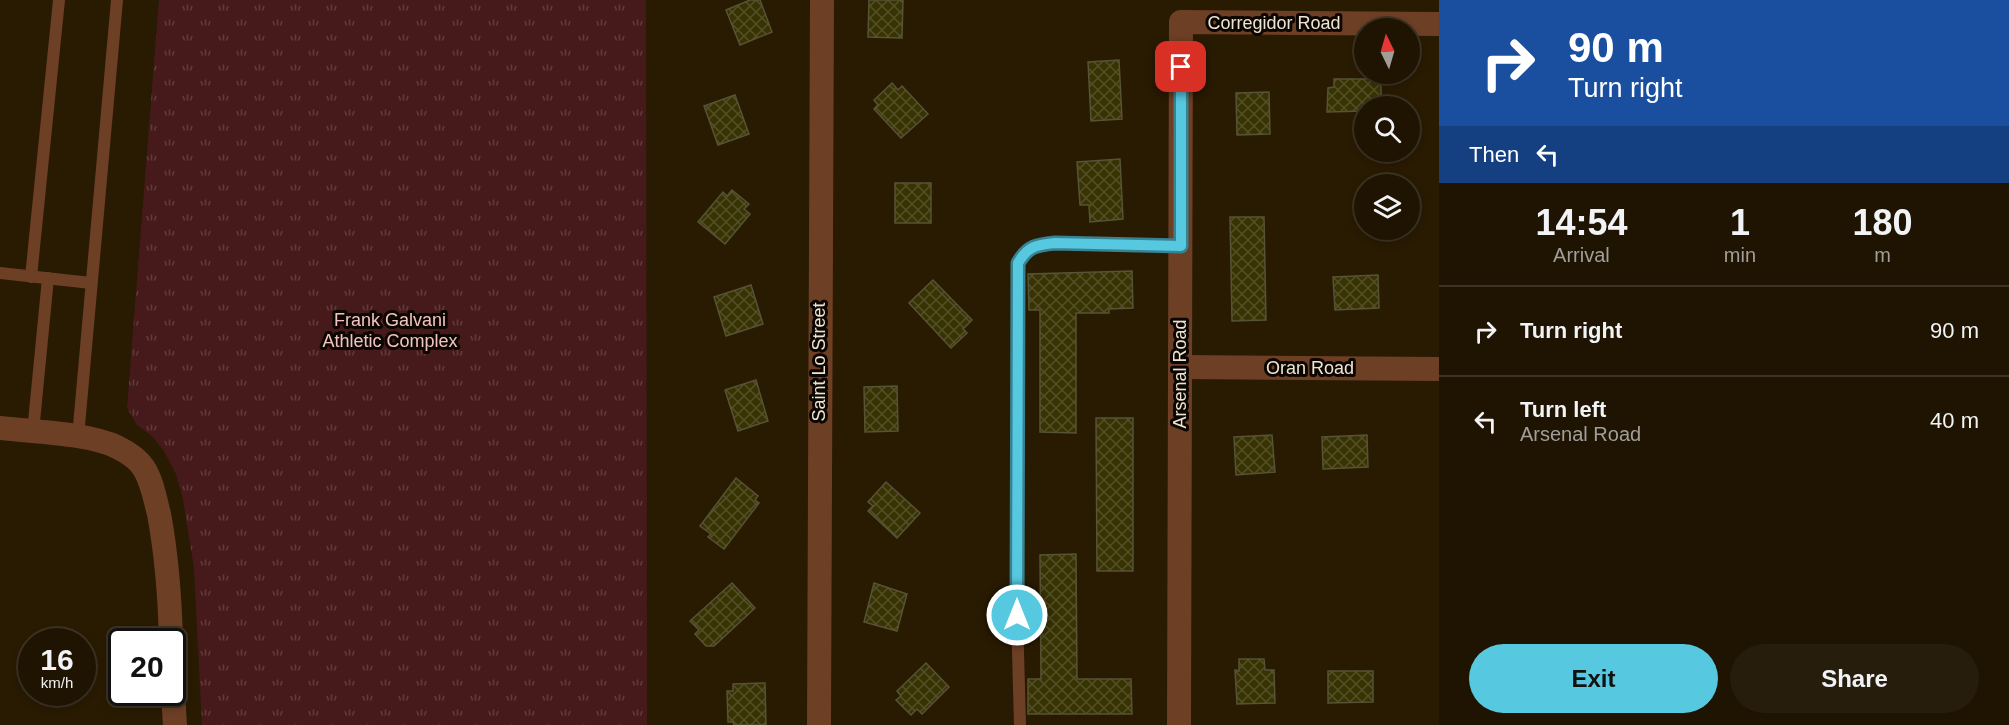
<!DOCTYPE html>
<html lang="en">
<head>
<meta charset="utf-8">
<style>
  body { margin:0; font-family:Arial,sans-serif; background:#271d0c; color:#f1f3f6; height:100vh; display:flex; flex-direction:column; font-size:22px; white-space:nowrap }
  * { box-sizing:border-box; margin:0 }
  p { font-size:20px; color:#a19e99 }
  .icon { flex:none; width:33px; height:33px; fill:none; stroke:currentColor; stroke-width:2; stroke-linecap:round; stroke-linejoin:round }
  .map { position:relative; flex:1; overflow:hidden }
  .panel { display:flex; flex-direction:column; background:#1f1402; width:570px }
  .panel>* { flex:none }
  .guide { background:#1a4fa0; color:#fff; overflow:hidden }
  .needle { width:39px; rotate:355deg }
  .tools { position:absolute; left:1354px; top:18px; display:grid; gap:12px }
  .tools a { display:grid; place-items:center; width:66px; height:66px; border-radius:50%; background:#1f1402; box-shadow:0 3px 9px #0003,0 0 0 2px #3c3324; font-size:30px }
  .speed { position:absolute; left:18px; top:628px; display:flex; gap:12px; font-size:30px; font-weight:700; text-align:center }
  .speed>* { display:grid; place-content:center; width:78px; height:78px; border-radius:50%; background:#1f1402; box-shadow:0 3px 9px #0003,0 0 0 2px #3c3324; line-height:1 }
  .speed small { font-size:15px; font-weight:400 }
  .speed .limit { border:3px solid #111; border-radius:9px; background:#fff; color:#111 }
  .pin { position:absolute; display:grid; place-items:center; width:51px; height:51px; color:#fff; margin:-26px; border-radius:12px; box-shadow:0 3px 9px #0006 }
  .me { position:absolute; width:66px; margin:-33px; rotate:0deg; stroke-linejoin:round; filter:drop-shadow(0 0 4px #0008) }
  .turn { display:flex; align-items:center; gap:21px; height:126px; padding:0 30px; font-size:27px }
  .turn .icon { width:78px; height:78px; stroke-width:2.5 }
  .turn b { display:block; font-size:42px; line-height:51px }
  .then { display:flex; align-items:center; height:57px; padding:0 30px; background:#0003; gap:12px; font-size:22px }
  .eta { display:flex; justify-content:space-evenly; align-items:center; height:102px; text-align:center }
  .eta b { font-size:36px; font-weight:800; line-height:42px }
  .action { display:flex; gap:12px; margin-top:auto; padding:12px 30px }
  .action a { flex:1; height:69px; border-radius:36px; background:#56c9e0; color:#111; font-size:24px; font-weight:800; line-height:69px; text-align:center }
  .action a+a { background:#271d0c; color:#f1f3f6 }
  ul { padding:0; list-style:none }
  li { display:flex; align-items:center; gap:18px; height:90px; padding:0 30px; border-top:2px solid #3c3324 }
  li div { flex:1 }
  li b { display:block; font-size:22px }
  li em { font-style:normal }
  main { display:flex; flex:1; min-height:0 }
  .map>svg:first-child { display:block }
  .park { fill:url(#park-tufts) }
  .building { fill:url(#building-cross-hatch); stroke:#565336; stroke-width:1.5 }
  .lines { fill:none; stroke-linecap:round; stroke-linejoin:round }
  .service { stroke:#6d3f25; stroke-width:12 }
  .minor { stroke:#6d3f25; stroke-width:24 }
  .route-casing { stroke:#388392; stroke-width:15 }
  .route { stroke:#56c9e0; stroke-width:10 }
  .labels { text-anchor:middle; stroke-width:6; stroke-linejoin:round; paint-order:stroke }
  .street-label { font-size:18px; fill:#eee4d5; stroke:#0c0601 }
  .park-label { font-size:18px; fill:#f3c3c1; stroke:#0c0601 }
</style>
</head>
<body>
<main>
<div class="map">
<svg width="1439" height="725" viewBox="0 0 1439 725">
  <defs>
    <pattern id="park-tufts" width="24" height="20" patternUnits="userSpaceOnUse" patternTransform="scale(1.5)"><rect width="24" height="20" fill="#461a1b"/><path d="M3 7l-1-3M5 7V3M7 7l1-3M15 17l-1-3M17 17v-4M19 17l1-3" fill="none" stroke="#613b3b"/></pattern>
    <pattern id="building-cross-hatch" width="8" height="8" patternUnits="userSpaceOnUse" patternTransform="scale(1.5)"><rect width="8" height="8" fill="#383303"/><path d="M0 0l8 8M0 8l8-8" fill="none" stroke="#555027"/></pattern>
  </defs>
  <rect width="100%" height="100%" fill="#291a02"/>
  <path class="park" d="M 159,0 L 646,0 L 647,725 L 202,725 L 194,568 L 183,499 L 176,474 L 164,451 L 152,436 L 137,425 L 127,408 Z"/>
  <g class="building">
    <path d="M 750,0 L 760,0 L 772,32 L 740,45 L 726,10 Z"/>
    <path d="M 869,0 L 903,0 L 902,38 L 868,37 Z"/>
    <path d="M 1119,60 L 1122,119 L 1091,121 L 1088,62 Z"/>
    <path d="M 1334,79 L 1381,79 L 1381,106 L 1365,106 L 1365,111 L 1327,112 L 1328,88 L 1334,87 Z"/>
    <path d="M 892,83 L 898,90 L 902,86 L 928,114 L 901,138 L 874,109 L 878,105 L 874,100 Z"/>
    <path d="M 1269,92 L 1270,134 L 1237,135 L 1236,93 Z"/>
    <path d="M 735,95 L 749,134 L 718,145 L 704,106 Z"/>
    <path d="M 1120,159 L 1123,219 L 1090,222 L 1089,205 L 1080,205 L 1077,162 Z"/>
    <rect x="895" y="183" width="36" height="40"/>
    <path d="M 732,190 L 749,204 L 744,209 L 750,214 L 725,244 L 698,222 L 723,192 L 727,196 Z"/>
    <path d="M 1230,217 L 1264,217 L 1266,320 L 1232,321 Z"/>
    <path d="M 1132,271 L 1133,308 L 1109,309 L 1109,313 L 1076,313 L 1076,433 L 1040,432 L 1040,310 L 1029,310 L 1028,274 Z"/>
    <path d="M 1378,275 L 1379,308 L 1335,310 L 1333,277 Z"/>
    <path d="M 933,280 L 972,320 L 963,329 L 967,333 L 951,348 L 909,303 Z"/>
    <path d="M 751,285 L 763,324 L 726,336 L 714,297 Z"/>
    <path d="M 756,380 L 768,421 L 738,431 L 725,390 Z"/>
    <path d="M 897,386 L 898,431 L 865,432 L 864,387 Z"/>
    <path d="M 1096,418 L 1133,418 L 1133,571 L 1097,571 Z"/>
    <path d="M 1272,435 L 1275,472 L 1236,475 L 1234,437 Z"/>
    <path d="M 1367,435 L 1368,467 L 1323,469 L 1322,437 Z"/>
    <path d="M 736,478 L 758,496 L 755,500 L 759,503 L 724,549 L 708,537 L 711,534 L 700,526 Z"/>
    <path d="M 886,482 L 920,513 L 897,538 L 868,511 L 873,506 L 868,502 Z"/>
    <path d="M 1076,554 L 1077,679 L 1131,679 L 1132,714 L 1028,714 L 1028,679 L 1041,679 L 1040,555 Z"/>
    <path d="M 732,583 L 755,608 L 714,646 L 706,646 L 695,634 L 699,630 L 690,621 Z"/>
    <path d="M 874,583 L 907,594 L 897,631 L 864,622 Z"/>
    <path d="M 1239,659 L 1264,659 L 1265,670 L 1274,670 L 1275,703 L 1237,704 L 1235,670 L 1239,671 Z"/>
    <path d="M 926,663 L 949,687 L 922,714 L 917,709 L 911,715 L 896,700 L 901,696 L 897,691 Z"/>
    <path d="M 1328,671 L 1373,671 L 1373,702 L 1328,703 Z"/>
    <path d="M 765,683 L 766,725 L 734,725 L 733,722 L 728,722 L 727,691 L 733,691 L 733,684 Z"/>
  </g>
  <g class="lines">
    <g class="service">
      <path d="M 0,273 L 91,283"/>
      <path d="M 31,277 L 59,0"/>
      <path d="M 33,432 L 48,278"/>
      <path d="M 78,437 L 117,0"/>
      <path d="M 1020,725 L 1017,615 L 1018,263 C 1028,246 1036,245 1055,243 L 1181,246"/>
    </g>
    <g class="minor">
      <path d="M 1180,367 L 1439,369"/>
      <path d="M 0,428 C 34,432 88,433 117,447 C 127,452 137,458 143,467 C 152,480 155,499 159,514 C 167,557 170,599 171,642"/>
      <path d="M 172,679 L 175,725"/>
      <path d="M 819,725 L 822,0"/>
      <path d="M 1179,725 L 1181,22 L 1439,24"/>
    </g>
  </g>
  <g class="lines">
    <g class="route-casing">
      <path id="route" d="M 1017,615 L 1018,263 C 1028,246 1036,245 1055,243 L 1181,246 L 1181,67"/>
    </g>
    <use href="#route" class="route"/>
  </g>
  <g class="labels">
    <g class="street-label">
      <text x="1274" y="29">Corregidor Road</text>
      <text transform="translate(819 362) rotate(-90)" y="6">Saint Lo Street</text>
      <text x="1310" y="374">Oran Road</text>
      <text transform="translate(1180 374) rotate(-90)" y="6">Arsenal Road</text>
    </g>
    <g class="park-label">
      <text x="390" y="326">Frank Galvani<tspan x="390" dy="21">Athletic Complex</tspan></text>
    </g>
  </g>
</svg>
<div class="tools">
<a><svg class="needle" viewBox="-14 -14 28 28"><path d="M0-13l5 13h-10z" fill="#e53935"/><path d="M0 13l5-13h-10z" fill="#a19e99"/></svg></a>
<a><svg class="icon" aria-label="search" viewBox="0 0 24 24"><circle cx="10" cy="10" r="6"/><path d="M15 15l6 6"/></svg></a>
<a><svg class="icon" aria-label="layers" viewBox="0 0 24 24"><path d="M12 4l9 5-9 5-9-5zM3 14l9 5 9-5"/></svg></a>
</div>
<div class="speed"><div>16<small>km/h</small></div><div class="limit">20</div></div>
<div class="pin" style="left:1181px;top:67px;background:#d93025"><svg class="icon" aria-label="arrive" viewBox="0 0 24 24"><path d="M6 21V4h12l-3 4 3 4H6"/></svg></div>
<svg class="me" style="left:1017px;top:615px" viewBox="-20 -20 40 40"><circle r="17" fill="#56c9e0" stroke="#fff" stroke-width="3"/><path d="M0-11L8 9 0 5-8 9z" fill="#fff"/></svg>
</div>
<section class="panel">
<div class="guide">
<div class="turn"><svg class="icon" aria-label="right" viewBox="0 0 24 24"><path d="M7 20v-9h11M14 6l5 5-5 5"/></svg><div><b>90 m</b>Turn right</div></div>
<div class="then">Then<svg class="icon" aria-label="left" viewBox="0 0 24 24"><path d="M17 20v-9H6M10 6l-5 5 5 5"/></svg></div>
</div>
<div class="eta">
<div><b>14:54</b><p>Arrival</p></div>
<div><b>1</b><p>min</p></div>
<div><b>180</b><p>m</p></div>
</div>
<ul>
<li><svg class="icon" aria-label="right" viewBox="0 0 24 24"><path d="M7 20v-9h11M14 6l5 5-5 5"/></svg><div><b>Turn right</b></div><em>90 m</em></li>
<li><svg class="icon" aria-label="left" viewBox="0 0 24 24"><path d="M17 20v-9H6M10 6l-5 5 5 5"/></svg><div><b>Turn left</b><p>Arsenal Road</p></div><em>40 m</em></li>
</ul>
<div class="action"><a>Exit</a><a>Share</a></div>
</section>
</main>
</body>
</html>
